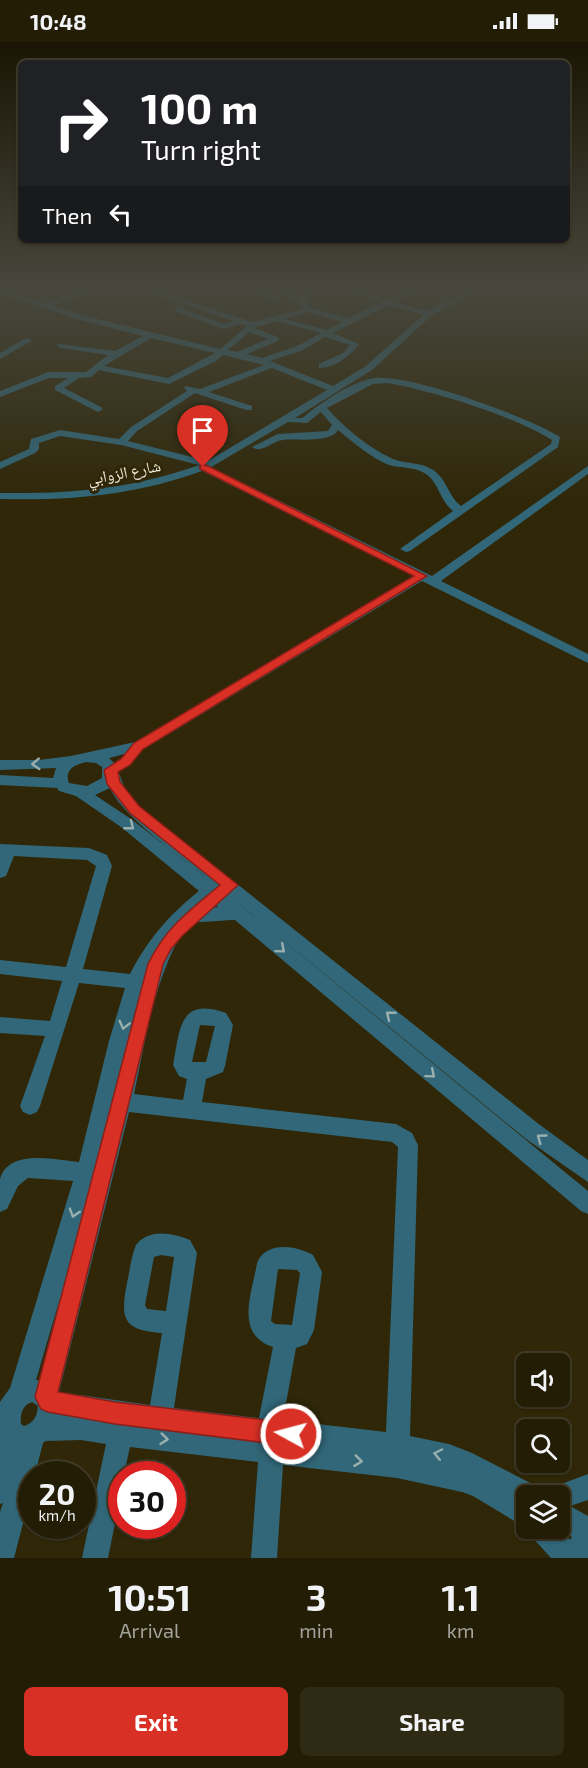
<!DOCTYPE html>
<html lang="en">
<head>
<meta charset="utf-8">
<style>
  body { margin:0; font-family:"Exo 2","Noto Naskh Arabic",sans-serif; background:#2f2a14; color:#f1f3f6; height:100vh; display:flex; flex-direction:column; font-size:22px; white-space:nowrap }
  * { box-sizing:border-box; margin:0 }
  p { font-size:20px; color:#a3a29b }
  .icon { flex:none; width:33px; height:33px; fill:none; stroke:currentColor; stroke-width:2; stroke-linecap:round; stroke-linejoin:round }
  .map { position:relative; height:1516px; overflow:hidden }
  .details { display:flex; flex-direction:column; background:#231d06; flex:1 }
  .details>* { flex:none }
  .banner { position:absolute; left:18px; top:18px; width:552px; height:183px; border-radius:9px; box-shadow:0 2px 4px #0004,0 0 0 2px #403b28; background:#202124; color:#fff; overflow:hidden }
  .buttons { position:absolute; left:516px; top:1311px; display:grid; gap:12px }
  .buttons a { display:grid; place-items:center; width:54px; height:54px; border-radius:9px; background:#231d06; box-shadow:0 2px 4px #0004,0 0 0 2px #403b28; font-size:30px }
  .speed { position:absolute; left:18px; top:1419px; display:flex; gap:12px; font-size:30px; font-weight:700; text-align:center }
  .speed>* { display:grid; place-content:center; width:78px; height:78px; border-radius:50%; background:#231d06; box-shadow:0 2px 4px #0004,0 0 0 2px #403b28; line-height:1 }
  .speed small { font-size:15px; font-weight:400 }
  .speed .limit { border:9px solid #d22; background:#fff; color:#111 }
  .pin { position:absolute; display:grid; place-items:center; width:51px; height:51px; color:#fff; margin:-62px -26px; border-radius:50% 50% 50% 0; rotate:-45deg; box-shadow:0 0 6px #0007 }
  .pin .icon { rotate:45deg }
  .me { position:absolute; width:66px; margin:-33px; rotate:277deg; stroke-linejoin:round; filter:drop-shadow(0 0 4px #0008) }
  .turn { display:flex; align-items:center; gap:21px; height:126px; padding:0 24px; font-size:27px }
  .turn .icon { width:78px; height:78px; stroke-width:2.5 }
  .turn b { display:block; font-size:42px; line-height:51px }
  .then { display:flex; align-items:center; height:57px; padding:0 24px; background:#0003; gap:12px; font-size:22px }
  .eta { display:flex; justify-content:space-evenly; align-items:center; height:102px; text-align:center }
  .eta b { font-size:36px; font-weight:700; line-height:42px }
  .cta { display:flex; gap:12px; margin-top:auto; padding:12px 24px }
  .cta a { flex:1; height:69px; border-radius:9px; background:#d93025; color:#fff; font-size:24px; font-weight:700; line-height:69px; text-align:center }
  .cta a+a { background:#2f2a14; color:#f1f3f6 }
  .status { display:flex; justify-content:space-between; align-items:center; height:42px; padding:0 30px; background:#231d06; direction:ltr }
  .status svg { height:16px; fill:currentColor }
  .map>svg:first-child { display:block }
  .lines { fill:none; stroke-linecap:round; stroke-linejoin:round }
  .minor { fill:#316778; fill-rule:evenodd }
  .oneway { stroke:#9ab0ae }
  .route { fill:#d93025; stroke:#8d1f18; stroke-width:1.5 }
  .labels { text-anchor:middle; stroke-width:6; stroke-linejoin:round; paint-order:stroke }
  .far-street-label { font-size:16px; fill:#efebda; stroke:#2f2708 }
</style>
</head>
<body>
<div class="status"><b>10:48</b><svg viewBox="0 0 49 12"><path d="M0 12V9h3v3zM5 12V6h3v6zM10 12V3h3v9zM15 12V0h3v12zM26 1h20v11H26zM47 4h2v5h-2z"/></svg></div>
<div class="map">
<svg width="588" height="1516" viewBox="0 0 588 1516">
  <rect width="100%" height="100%" fill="#2f2708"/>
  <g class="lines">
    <g class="minor">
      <path d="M 89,246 L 99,246 L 53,264 L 82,273 L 220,307 L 247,284 L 241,282 L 224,287 L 176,270 L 175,265 L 182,263 L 183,267 L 224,282 L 233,279 L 138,246 L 147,246 L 253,280 L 303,267 L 297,258 L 266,246 L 275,246 L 300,254 L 314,246 L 322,246 L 305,258 L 305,260 L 311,266 L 348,276 L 382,260 L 339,246 L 348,246 L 388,257 L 413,246 L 421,246 L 395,260 L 427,269 L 475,246 L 483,246 L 431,274 L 372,328 L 295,376 L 302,376 C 321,361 344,344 369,337 C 401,327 530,376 560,395 L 558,405 L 410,509 L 406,510 L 400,507 L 453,469 C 439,457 439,441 426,432 C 416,425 400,426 389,423 C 371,416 353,400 338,388 C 329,402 298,396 283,398 C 272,399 262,412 252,405 L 278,392 L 328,389 L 332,383 L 321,370 L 307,381 L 288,380 L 211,425 L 432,534 L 588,424 L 588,432 L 441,539 L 588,612 L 588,621 L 422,539 L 144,707 L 109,716 L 116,723 L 126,750 L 139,764 L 540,1083 L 588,1118 L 588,1140 L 526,1097 L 222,848 L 588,1149 L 588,1172 L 581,1169 L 235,878 C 223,878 193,882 186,879 L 173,892 L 178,898 C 153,946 145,1000 134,1052 L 183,1058 L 187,1037 L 179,1034 L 173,1023 C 180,987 179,954 226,971 L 233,983 L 225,1024 L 223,1030 L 206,1037 L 202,1060 L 396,1082 L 412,1091 L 418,1103 L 410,1394 L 449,1402 L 472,1411 L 538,1445 L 541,1454 L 526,1454 L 526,1486 L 473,1454 L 462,1450 L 397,1436 L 283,1423 L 277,1516 L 251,1516 L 258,1420 L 130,1405 L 124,1432 L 122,1432 L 122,1447 L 108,1516 L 82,1516 L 106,1402 L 81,1398 L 46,1399 L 43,1401 L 35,1432 L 32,1432 L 32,1447 L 14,1516 L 0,1516 L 0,1470 L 3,1461 L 0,1462 L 0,1360 L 10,1346 L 73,1139 L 28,1136 L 18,1144 L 7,1167 L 0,1170 C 0,1160 0,1146 0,1137 C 9,1106 56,1118 79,1120 L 109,999 L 125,946 L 79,941 L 40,1064 L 37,1070 L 30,1073 L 23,1070 L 20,1064 L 45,994 L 0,991 L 0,975 L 50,979 L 62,939 L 0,932 L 0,918 L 66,925 L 96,824 L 87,818 L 14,814 L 6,834 L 0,836 L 0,802 L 89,806 L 107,813 L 112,824 L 83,927 L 130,932 C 148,897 169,873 199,849 L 121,785 L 76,754 L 59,749 L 57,746 L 0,743 L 0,733 L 53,736 L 56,726 L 0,728 L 0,718 L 39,718 L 71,714 L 135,700 L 413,534 L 202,429 C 136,453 70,459 0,457 L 0,451 C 71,452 132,447 199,423 L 121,403 L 60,394 L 39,401 L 39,407 L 35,411 L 0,427 L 0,420 L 29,407 L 31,397 L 60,388 L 119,397 L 131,385 L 187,349 L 184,346 L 185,344 L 200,347 L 264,323 L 223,313 L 216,319 L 169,342 L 99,328 L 91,335 L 79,336 L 64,346 L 101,365 L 103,367 L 98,370 L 55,348 L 55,344 L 68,336 L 49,336 L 0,355 L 0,349 L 48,330 L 86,330 L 108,313 L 61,306 L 57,304 L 58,302 L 115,309 L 143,294 L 76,277 L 0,251 L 0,247 L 45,261 ZM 389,263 L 423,273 L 366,324 L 333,344 L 270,319 L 303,308 L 325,295 L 350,303 L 343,311 L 319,322 L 319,326 C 335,326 350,314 359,302 L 333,291 ZM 308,270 L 342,280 L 327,288 L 285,277 ZM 276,279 L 321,291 L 297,304 L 262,316 L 247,312 L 278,299 L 278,295 L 254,286 ZM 249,290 L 268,297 L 237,310 L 228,308 ZM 151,296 L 215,311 L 168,336 L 104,324 ZM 272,326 L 327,348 L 208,419 L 128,399 L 137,389 L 195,351 L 246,368 L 252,368 L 252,364 L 209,350 ZM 388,341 C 433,349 514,374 552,398 L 551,402 L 461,464 C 448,454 447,437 433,428 C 422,420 405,422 393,417 C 367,405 345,386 327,366 L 373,342 ZM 86,720 L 96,721 L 102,725 L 102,736 L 87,744 L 69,741 C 64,728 74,723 86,720 ZM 110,746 C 122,775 186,818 212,840 L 131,777 L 95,753 ZM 211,858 L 218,865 L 200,867 ZM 200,983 L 215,984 L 206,1020 L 192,1020 ZM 129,1070 L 392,1100 L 398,1105 L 386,1390 L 283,1378 L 296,1306 L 307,1302 L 314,1288 L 322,1230 L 313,1213 C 295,1203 266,1199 257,1221 C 252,1252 234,1292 273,1305 L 259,1376 L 174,1366 L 197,1211 L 190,1198 C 173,1191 149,1186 136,1203 C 131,1215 130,1228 127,1241 C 120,1277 123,1288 162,1291 L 150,1363 L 59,1350 ZM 161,1213 L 174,1215 L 166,1269 L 147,1267 L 145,1263 L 154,1215 ZM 278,1227 L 297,1228 L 300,1231 L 292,1283 L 275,1282 L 271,1279 ZM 60,1256 L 39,1338 L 36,1338 ZM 32,1360 L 38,1364 C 37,1374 34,1381 24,1384 L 21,1382 C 20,1373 22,1363 32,1360 Z"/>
      <path d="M 237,246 L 248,246 L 283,257 L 279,259 Z"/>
      <path d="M 26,296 L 33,298 L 0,317 L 0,311 Z"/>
      <path d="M 588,1432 L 588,1458 L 570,1464 L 588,1474 L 588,1516 L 551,1516 L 532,1495 L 528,1486 L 560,1486 L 560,1454 L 548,1454 L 551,1446 ZM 560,1487 L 572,1495 L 570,1498 Z"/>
    </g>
  </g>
  <defs><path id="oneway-chevron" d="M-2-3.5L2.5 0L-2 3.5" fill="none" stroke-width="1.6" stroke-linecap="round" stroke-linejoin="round" transform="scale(1.5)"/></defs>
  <g class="oneway">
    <use href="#oneway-chevron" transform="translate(36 722) rotate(177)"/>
    <use href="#oneway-chevron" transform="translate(130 784) rotate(38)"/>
    <use href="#oneway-chevron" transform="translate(281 907) rotate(40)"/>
    <use href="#oneway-chevron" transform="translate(390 973) rotate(-141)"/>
    <use href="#oneway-chevron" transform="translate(124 983) rotate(104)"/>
    <use href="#oneway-chevron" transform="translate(431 1032) rotate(40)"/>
    <use href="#oneway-chevron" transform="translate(541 1096) rotate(-144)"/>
    <use href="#oneway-chevron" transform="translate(74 1171) rotate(107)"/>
    <use href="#oneway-chevron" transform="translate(164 1397) rotate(6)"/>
    <use href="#oneway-chevron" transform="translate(438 1412) rotate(-168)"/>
    <use href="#oneway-chevron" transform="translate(358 1419) rotate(7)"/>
  </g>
  <linearGradient id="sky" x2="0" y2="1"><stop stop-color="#1a1504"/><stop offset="0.54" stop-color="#47473d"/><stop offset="1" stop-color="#47473d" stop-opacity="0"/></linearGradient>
  <rect width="588" height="458" fill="url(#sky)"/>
  <path class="route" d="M 200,423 L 206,423 L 427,534 L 143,707 L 130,723 L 118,730 L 120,740 L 139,764 L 238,843 L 182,894 L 171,907 L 163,922 L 58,1350 L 115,1360 L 291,1381 L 299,1385 L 302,1392 L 299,1400 L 291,1404 L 115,1382 L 48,1370 L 41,1367 L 35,1355 L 148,922 C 167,884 188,870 220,843 L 130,771 L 107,742 L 104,728 L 121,717 L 134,701 L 414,534 L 200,427 Z"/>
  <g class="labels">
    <g class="far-street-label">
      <text transform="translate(124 430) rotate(-11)" y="6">شارع الزوابي</text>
    </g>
  </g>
</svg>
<div class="buttons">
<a><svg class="icon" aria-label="sound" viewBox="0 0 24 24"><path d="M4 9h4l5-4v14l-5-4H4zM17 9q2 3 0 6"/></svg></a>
<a><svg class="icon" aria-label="search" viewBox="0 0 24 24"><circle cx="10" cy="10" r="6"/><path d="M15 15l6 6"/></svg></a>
<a><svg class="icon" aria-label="layers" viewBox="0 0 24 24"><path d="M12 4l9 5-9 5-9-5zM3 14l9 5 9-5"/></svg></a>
</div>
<div class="speed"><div>20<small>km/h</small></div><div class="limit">30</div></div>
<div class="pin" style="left:203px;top:425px;background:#d93025"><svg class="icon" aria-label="arrive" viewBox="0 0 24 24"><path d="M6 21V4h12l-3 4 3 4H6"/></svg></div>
<svg class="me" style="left:291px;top:1392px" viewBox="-20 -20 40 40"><circle r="17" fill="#d93025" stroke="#fff" stroke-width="3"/><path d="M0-11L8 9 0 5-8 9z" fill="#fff"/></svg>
<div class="banner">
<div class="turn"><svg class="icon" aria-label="right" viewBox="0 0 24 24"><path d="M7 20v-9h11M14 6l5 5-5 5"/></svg><div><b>100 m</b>Turn right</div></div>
<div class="then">Then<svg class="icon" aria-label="left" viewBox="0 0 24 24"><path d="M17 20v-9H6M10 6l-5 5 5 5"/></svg></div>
</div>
</div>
<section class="details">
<div class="eta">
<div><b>10:51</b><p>Arrival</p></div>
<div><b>3</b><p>min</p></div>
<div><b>1.1</b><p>km</p></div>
</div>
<div class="cta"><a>Exit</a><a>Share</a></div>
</section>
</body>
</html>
